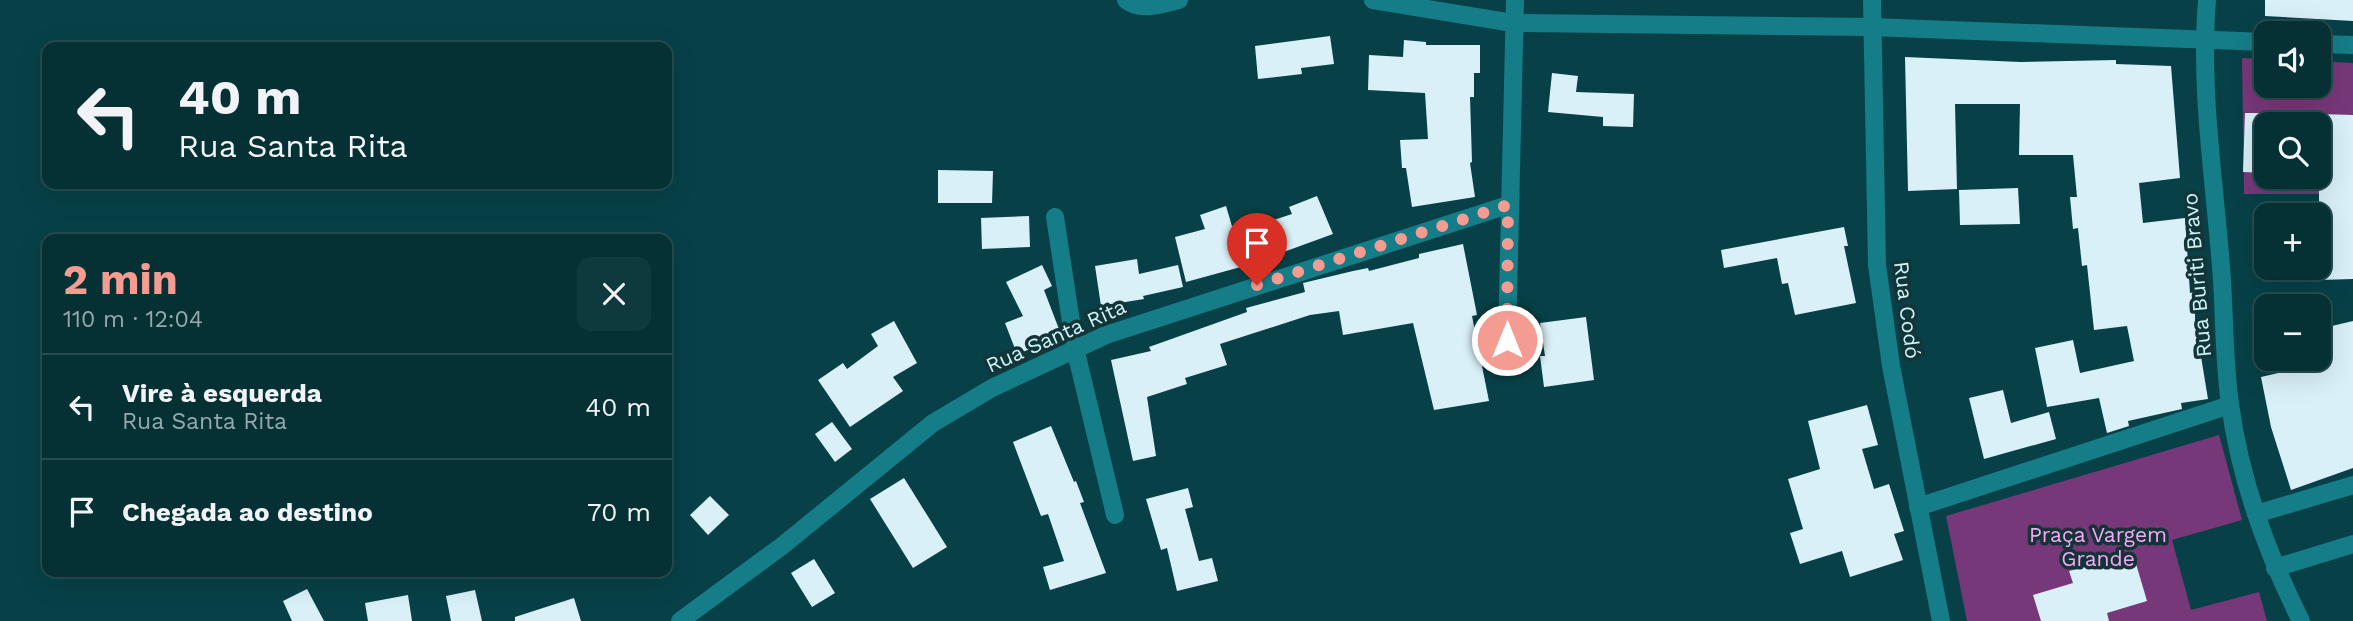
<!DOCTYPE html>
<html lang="pt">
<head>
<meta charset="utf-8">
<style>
  body { margin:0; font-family:"Work Sans",sans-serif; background:#0e393d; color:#f1f3f6; height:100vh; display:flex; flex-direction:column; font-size:26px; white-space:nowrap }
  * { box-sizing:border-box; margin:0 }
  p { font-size:23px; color:#97a9ad }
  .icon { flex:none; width:38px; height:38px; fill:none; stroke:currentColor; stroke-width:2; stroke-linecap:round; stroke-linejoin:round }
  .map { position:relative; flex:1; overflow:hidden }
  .sheet { position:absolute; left:42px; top:234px; width:630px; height:343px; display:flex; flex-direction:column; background:#053135; border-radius:14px; box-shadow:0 7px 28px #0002,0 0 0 2px #264c50 }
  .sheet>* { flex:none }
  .guide { position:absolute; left:42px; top:42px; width:630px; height:147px; border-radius:14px; box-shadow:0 7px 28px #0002,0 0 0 2px #264c50; background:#053135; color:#f1f3f6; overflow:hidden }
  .fabs { position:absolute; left:2254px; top:21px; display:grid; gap:14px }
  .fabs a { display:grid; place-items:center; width:77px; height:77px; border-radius:14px; background:#053135; box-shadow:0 7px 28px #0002,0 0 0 2px #264c50; font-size:35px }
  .pin { position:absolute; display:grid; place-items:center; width:60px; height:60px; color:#fff; margin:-72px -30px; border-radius:50% 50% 50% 0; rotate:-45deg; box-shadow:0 0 7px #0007 }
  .pin .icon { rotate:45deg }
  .me { position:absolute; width:77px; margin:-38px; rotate:0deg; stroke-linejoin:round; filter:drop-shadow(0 0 5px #0008) }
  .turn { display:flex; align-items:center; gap:24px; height:147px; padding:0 21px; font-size:32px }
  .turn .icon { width:91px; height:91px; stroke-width:2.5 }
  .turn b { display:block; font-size:49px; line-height:60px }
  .round { display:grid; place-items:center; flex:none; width:74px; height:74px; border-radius:14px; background:#0e393d }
  .summary { display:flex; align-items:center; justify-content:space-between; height:119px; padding:0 21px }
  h1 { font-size:42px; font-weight:700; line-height:52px; color:#f59c92 }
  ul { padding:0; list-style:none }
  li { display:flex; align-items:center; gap:21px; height:105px; padding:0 21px; border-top:2px solid #264c50 }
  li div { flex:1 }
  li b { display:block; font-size:26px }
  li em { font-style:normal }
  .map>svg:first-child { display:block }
  .green { fill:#773879; fill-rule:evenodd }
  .building { fill:#d9f0f9 }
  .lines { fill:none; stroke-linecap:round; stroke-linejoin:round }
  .minor { stroke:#157d88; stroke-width:18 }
  .route { stroke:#f59c92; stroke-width:12; stroke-dasharray:0 21.6 }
  .labels { text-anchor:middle; stroke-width:7; stroke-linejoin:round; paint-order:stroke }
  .street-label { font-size:21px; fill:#caf6fc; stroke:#153438 }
  .park-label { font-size:21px; fill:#f5a9f6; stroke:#153438 }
</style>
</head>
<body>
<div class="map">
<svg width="2353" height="621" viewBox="0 0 2353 621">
  <rect width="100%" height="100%" fill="#074147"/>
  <g class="green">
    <path d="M 2242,58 L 2266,59 L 2266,86 L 2319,86 L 2319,61 L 2353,63 L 2353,194 L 2244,194 ZM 2266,124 L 2319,124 L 2319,177 L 2266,177 Z"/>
    <path d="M 2219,435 L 2242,520 L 2172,540 L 2191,610 L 2259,592 L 2267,621 L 1967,621 L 1946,516 Z"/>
  </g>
  <g class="building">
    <path d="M 2265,0 L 2353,0 L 2353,21 L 2265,16 Z"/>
    <path d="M 1330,36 L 1334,64 L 1301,68 L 1302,74 L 1258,79 L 1255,46 Z"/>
    <path d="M 1404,40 L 1426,42 L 1426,45 L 1480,45 L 1480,73 L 1474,73 L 1474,97 L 1470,97 L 1472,162 L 1470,163 L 1475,197 L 1412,207 L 1406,168 L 1402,168 L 1400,140 L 1428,139 L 1425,93 L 1368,90 L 1369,55 L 1403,57 Z"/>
    <path d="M 1905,57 L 2020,62 L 2116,60 L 2116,64 L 2171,66 L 2180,178 L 2139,183 L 2143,223 L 2185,218 L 2190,293 L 2195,292 L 2195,320 L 2208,399 L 2181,403 L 2182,409 L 2128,421 L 2129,426 L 2107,433 L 2099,398 L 2047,407 L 2035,348 L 2073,340 L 2080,373 L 2134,361 L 2127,326 L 2094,330 L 2087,265 L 2082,266 L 2078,228 L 2073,229 L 2070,197 L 2077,197 L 2073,155 L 2019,155 L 2020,104 L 1955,104 L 1957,189 L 1908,191 Z"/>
    <path d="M 1552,73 L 1578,76 L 1576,92 L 1634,94 L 1633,127 L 1603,126 L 1603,117 L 1548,112 Z"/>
    <path d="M 2245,113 L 2266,113 L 2266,173 L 2243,172 Z"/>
    <path d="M 2319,114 L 2353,115 L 2353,279 L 2319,280 Z"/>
    <path d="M 938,170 L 993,171 L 992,203 L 938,203 Z"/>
    <path d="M 2018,188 L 2020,224 L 1960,225 L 1959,190 Z"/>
    <path d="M 1317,196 L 1333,234 L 1248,265 L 1186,282 L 1175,237 L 1205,229 L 1200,215 L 1226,206 L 1234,233 L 1292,214 L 1289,207 Z"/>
    <path d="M 1029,216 L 1030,247 L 982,249 L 981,218 Z"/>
    <path d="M 1844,227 L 1848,246 L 1844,246 L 1856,303 L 1795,315 L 1788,283 L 1782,284 L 1777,258 L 1724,268 L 1721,250 Z"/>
    <path d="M 1463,244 L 1477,315 L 1472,316 L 1489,401 L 1434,410 L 1413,323 L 1343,335 L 1339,311 L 1310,315 L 1220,344 L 1227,365 L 1185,378 L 1187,384 L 1147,397 L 1156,456 L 1133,461 L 1111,360 L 1151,351 L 1149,347 L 1247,312 L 1246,308 L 1305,292 L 1303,283 L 1353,271 L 1368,268 L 1369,271 L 1419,258 L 1419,254 Z"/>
    <path d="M 1137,259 L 1139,274 L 1178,265 L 1183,287 L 1143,296 L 1144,299 L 1101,306 L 1095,266 Z"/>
    <path d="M 1042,265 L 1052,286 L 1044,290 L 1062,337 L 1017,354 L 1005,323 L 1023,316 L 1006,282 Z"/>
    <path d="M 1586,317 L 1594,380 L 1544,387 L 1540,356 L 1545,356 L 1540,323 Z"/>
    <path d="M 894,321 L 917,363 L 893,377 L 903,391 L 850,427 L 818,380 L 843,363 L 847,369 L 878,346 L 871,334 Z"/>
    <path d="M 2353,321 L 2353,468 L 2291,490 L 2271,427 L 2261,377 L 2304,367 L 2302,359 L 2319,359 L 2319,329 Z"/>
    <path d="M 2003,390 L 2011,423 L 2049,412 L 2056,439 L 1984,459 L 1969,398 Z"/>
    <path d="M 1867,405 L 1878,445 L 1862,449 L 1874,489 L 1889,484 L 1904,531 L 1894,534 L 1903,560 L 1850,577 L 1842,551 L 1800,564 L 1790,533 L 1803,529 L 1788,479 L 1820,469 L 1808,421 Z"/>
    <path d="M 832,422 L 852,449 L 835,462 L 815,434 Z"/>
    <path d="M 1051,426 L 1074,482 L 1076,481 L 1084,502 L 1080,503 L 1106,573 L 1050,590 L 1043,567 L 1064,561 L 1048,514 L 1041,516 L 1013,442 Z"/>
    <path d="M 904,478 L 947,547 L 913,568 L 870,499 Z"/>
    <path d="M 1188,488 L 1193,507 L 1185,509 L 1199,561 L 1212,558 L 1218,581 L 1177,591 L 1167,548 L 1161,550 L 1146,499 Z"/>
    <path d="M 710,496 L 729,515 L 708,535 L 690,515 Z"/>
    <path d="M 2134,557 L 2147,601 L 2107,613 L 2109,621 L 2041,621 L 2033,595 L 2073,583 L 2069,571 L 2092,565 L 2094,569 Z"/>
    <path d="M 814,559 L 835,593 L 812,607 L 791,573 Z"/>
    <path d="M 307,589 L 324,621 L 292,621 L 283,601 Z"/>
    <path d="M 475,590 L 482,621 L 451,621 L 446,596 Z"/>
    <path d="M 408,595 L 412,621 L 368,621 L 365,603 Z"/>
    <path d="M 574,598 L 581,621 L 515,621 L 515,617 Z"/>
  </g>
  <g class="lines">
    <g class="minor">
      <path d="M 1126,0 C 1140,12 1162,4 1179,0"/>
      <path d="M 1373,0 L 1513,23 L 1871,27 L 2266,42"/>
      <path d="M 1872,0 L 1877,265 L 1891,366 L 1941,621"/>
      <path d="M 2207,0 C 2200,86 2213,170 2220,255 C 2225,304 2223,355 2230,404 C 2240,480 2267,553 2301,621"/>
      <path d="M 2319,44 L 2353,45"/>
      <path d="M 1055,217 L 1075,348 L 1115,515"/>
      <path d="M 1507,340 L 1515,0"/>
      <path d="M 1918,507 L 2230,405"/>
      <path d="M 2256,514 L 2353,485"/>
      <path d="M 2275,568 L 2353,544"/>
      <path d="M 680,621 L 782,546 L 933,423 L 992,388 L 1106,335 L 1508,205"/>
    </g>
  </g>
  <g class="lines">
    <path class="route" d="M 1257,285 L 1508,205 L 1507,340"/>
  </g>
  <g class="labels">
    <g class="street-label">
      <text transform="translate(2197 275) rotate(-95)" y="7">Rua Buriti Bravo</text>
      <text transform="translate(1907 310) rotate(83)" y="7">Rua Codó</text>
      <text transform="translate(1056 336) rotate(-24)" y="7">Rua Santa Rita</text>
    </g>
    <g class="park-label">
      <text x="2098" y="542">Praça Vargem<tspan x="2098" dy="24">Grande</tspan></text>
    </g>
  </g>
</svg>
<div class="fabs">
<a><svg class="icon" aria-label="sound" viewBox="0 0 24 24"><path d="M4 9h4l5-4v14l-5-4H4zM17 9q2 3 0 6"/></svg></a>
<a><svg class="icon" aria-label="search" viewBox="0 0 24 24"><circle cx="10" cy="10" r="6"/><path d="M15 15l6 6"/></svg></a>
<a>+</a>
<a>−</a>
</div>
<div class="pin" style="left:1257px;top:285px;background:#d93025"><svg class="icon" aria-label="arrive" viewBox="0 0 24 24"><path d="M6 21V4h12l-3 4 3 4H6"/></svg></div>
<svg class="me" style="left:1507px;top:340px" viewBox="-20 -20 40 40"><circle r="17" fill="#f59c92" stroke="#fff" stroke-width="3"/><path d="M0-11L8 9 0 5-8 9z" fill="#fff"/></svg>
<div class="guide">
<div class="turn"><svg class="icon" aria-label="left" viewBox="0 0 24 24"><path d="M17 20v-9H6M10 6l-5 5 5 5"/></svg><div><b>40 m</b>Rua Santa Rita</div></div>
</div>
<section class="sheet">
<div class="summary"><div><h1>2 min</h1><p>110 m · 12:04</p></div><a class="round"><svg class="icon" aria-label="close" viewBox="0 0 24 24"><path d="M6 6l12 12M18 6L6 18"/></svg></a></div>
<ul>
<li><svg class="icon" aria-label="left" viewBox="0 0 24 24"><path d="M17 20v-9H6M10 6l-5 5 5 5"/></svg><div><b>Vire à esquerda</b><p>Rua Santa Rita</p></div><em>40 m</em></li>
<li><svg class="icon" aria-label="arrive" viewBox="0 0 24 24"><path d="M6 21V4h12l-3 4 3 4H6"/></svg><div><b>Chegada ao destino</b></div><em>70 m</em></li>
</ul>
</section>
</div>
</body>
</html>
